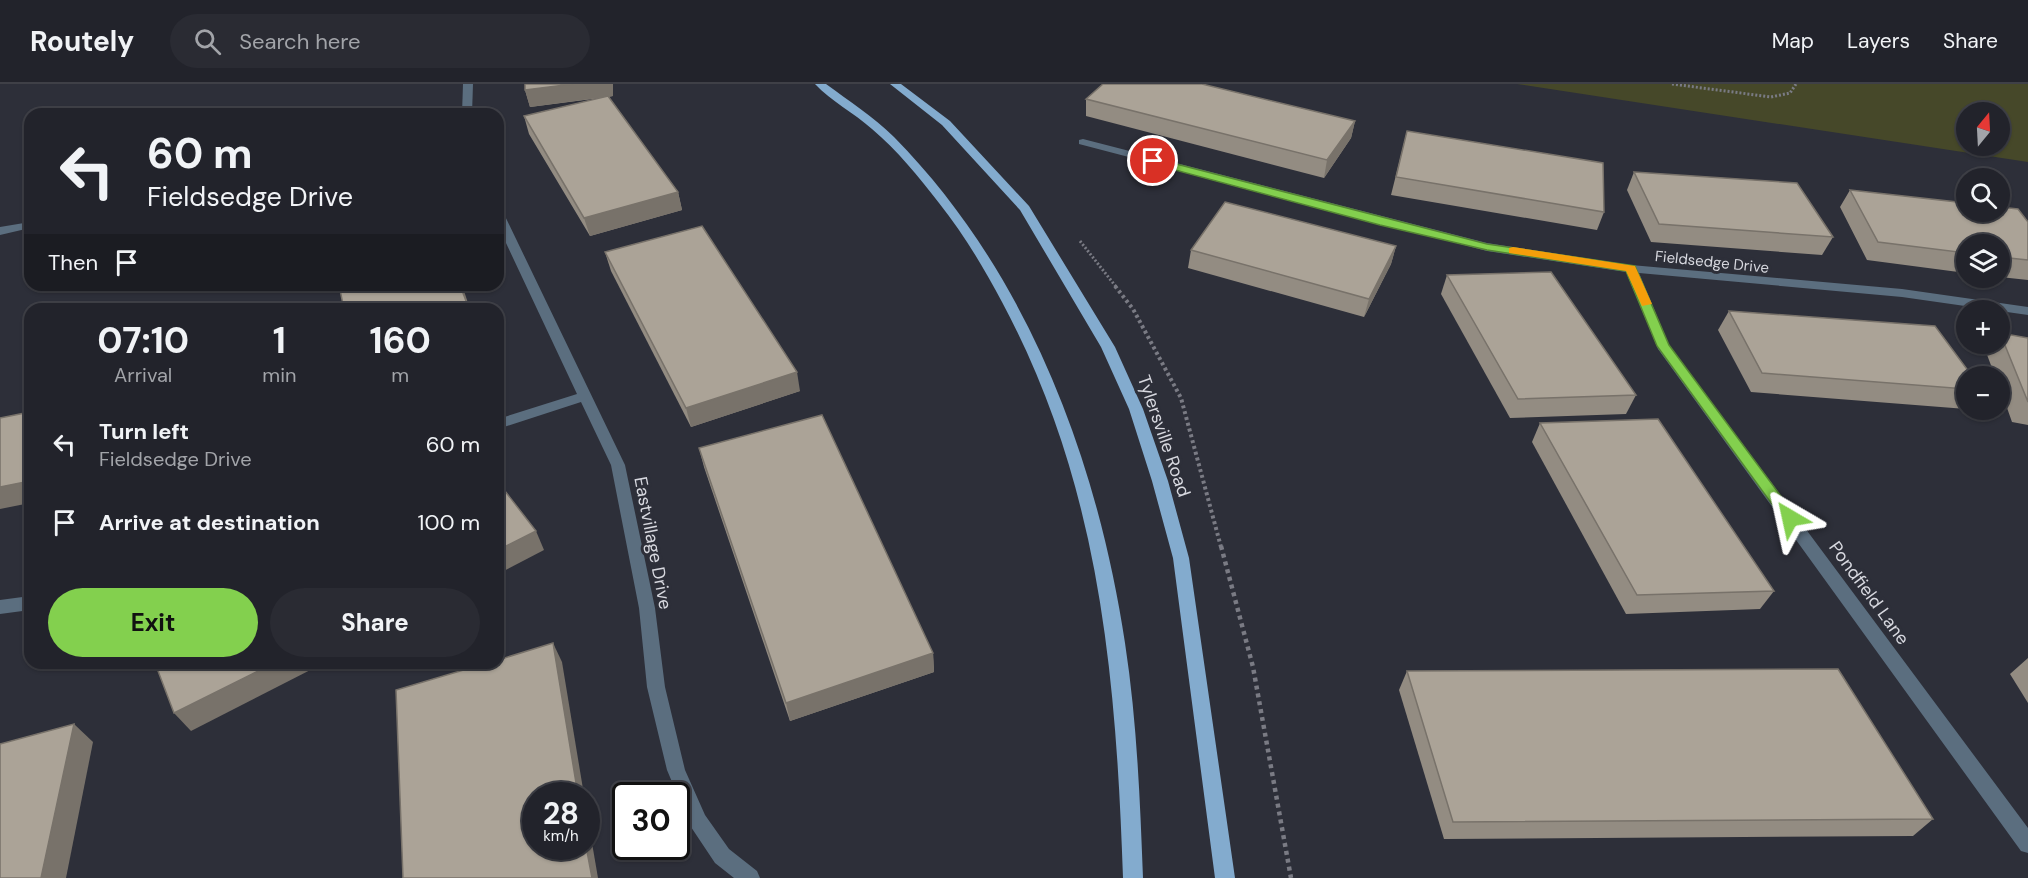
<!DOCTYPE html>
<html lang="en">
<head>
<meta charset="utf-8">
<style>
  body { margin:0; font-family:"DM Sans",sans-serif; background:#2a2b33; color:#f1f3f6; height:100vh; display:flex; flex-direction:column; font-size:22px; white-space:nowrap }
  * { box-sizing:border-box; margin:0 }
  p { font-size:20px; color:#a2a4a9 }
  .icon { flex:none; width:33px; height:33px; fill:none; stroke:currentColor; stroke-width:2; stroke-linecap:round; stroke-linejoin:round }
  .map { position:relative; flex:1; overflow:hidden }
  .details { position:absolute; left:24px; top:219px; width:480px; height:366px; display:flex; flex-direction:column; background:#22232b; border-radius:18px; box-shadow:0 2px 4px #0004,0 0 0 2px #3f4047 }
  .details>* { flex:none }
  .banner { position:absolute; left:24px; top:24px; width:480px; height:183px; border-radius:18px; box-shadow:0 2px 4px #0004,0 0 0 2px #3f4047; background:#22232b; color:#f1f3f6; overflow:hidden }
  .needle { width:39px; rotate:18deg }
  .tools { position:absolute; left:1956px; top:18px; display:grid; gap:12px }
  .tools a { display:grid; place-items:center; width:54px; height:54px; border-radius:50%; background:#22232b; box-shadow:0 2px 4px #0004,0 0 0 2px #3f4047; font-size:30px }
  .speed { position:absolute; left:522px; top:698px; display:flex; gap:12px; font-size:30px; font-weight:700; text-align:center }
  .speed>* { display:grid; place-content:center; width:78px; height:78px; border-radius:50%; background:#22232b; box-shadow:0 2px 4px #0004,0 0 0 2px #3f4047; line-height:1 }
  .speed small { font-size:15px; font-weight:400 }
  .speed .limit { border:3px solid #111; border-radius:9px; background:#fff; color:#111 }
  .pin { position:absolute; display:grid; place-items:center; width:51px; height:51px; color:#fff; margin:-26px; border:3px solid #fff; border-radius:50%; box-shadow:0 2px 6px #0007 }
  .me { position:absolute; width:66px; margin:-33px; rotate:324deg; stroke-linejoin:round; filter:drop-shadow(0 0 4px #0008) }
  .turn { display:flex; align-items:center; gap:21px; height:126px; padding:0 24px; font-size:27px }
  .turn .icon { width:78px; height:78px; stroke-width:2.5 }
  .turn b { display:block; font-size:42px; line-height:51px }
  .then { display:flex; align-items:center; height:57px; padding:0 24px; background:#0003; gap:12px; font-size:22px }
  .eta { display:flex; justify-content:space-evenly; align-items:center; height:102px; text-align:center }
  .eta b { font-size:36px; font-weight:700; line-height:42px }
  .cta { display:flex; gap:12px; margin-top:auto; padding:12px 24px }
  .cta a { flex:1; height:69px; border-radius:36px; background:#83d04e; color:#111; font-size:24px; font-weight:700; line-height:69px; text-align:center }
  .cta a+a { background:#2a2b33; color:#f1f3f6 }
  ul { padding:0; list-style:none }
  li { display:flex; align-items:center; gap:18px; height:78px; padding:0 24px }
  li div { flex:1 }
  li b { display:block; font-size:22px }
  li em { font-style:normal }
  header { display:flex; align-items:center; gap:36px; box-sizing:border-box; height:84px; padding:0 30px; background:#22232b; border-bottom:2px solid #3f4047 }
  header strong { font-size:28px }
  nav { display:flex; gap:33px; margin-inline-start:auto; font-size:21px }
  .search { width:420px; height:54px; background:#2a2b33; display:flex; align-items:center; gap:15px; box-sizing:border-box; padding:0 21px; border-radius:33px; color:#a2a4a9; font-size:22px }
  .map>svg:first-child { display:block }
  .green { fill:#464829; fill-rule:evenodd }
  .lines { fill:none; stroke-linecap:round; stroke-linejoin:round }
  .path-far2 { stroke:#7a7b84; stroke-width:3; stroke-dasharray:2 2; stroke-linecap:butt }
  .path-far1 { stroke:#7a7b84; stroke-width:4; stroke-dasharray:3 3; stroke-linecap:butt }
  .path { stroke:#7a7b84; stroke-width:4.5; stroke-dasharray:4 4; stroke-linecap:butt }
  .minor { fill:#5b6e7f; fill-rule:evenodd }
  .major { fill:#83abce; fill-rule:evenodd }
  .wall { fill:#938c82 }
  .shaded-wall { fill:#78726a }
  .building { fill:#aba397; stroke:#78726a; stroke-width:1.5 }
  .route { fill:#83d04e; stroke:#558733; stroke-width:1.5 }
  .slow { fill:#f59e0b }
  .labels { text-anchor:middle; stroke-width:6; stroke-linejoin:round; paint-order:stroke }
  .far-street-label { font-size:15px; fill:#d7d8df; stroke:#2d2f39 }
  .street-label { font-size:18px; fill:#d7d8df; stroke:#2d2f39 }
</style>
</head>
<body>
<header>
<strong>Routely</strong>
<div class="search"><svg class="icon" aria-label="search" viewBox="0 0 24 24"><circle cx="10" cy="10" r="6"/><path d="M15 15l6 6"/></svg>Search here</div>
<nav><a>Map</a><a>Layers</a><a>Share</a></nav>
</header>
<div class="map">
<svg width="2028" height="794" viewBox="0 0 2028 794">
  <rect width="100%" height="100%" fill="#2d2f39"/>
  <path class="green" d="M 1517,0 L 2028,0 L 2028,78 ZM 1966,28 L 2000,28 L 2000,62 L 1966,62 Z"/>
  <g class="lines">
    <g class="path-far2">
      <path d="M 1672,0 L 1771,13 L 1790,9 L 1796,0"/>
      <path d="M 1080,157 L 1117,204"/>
    </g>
    <path class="path-far1" d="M 1115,202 L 1133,225 L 1181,314 L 1221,463"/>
    <path class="path" d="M 1221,462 L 1253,583 L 1291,794"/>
    <g class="minor">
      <path d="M 463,0 L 473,0 L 472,30 L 462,30 Z"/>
      <path d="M 1083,55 L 1487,159 L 1631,181 L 1902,205 L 2028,223 L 2028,231 L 1902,213 L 1639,189 L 1669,261 L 2028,744 L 2028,769 L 2021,767 L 1658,265 L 1626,188 L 1487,167 L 1079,60 L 1079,56 Z"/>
      <path d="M 498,127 L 504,130 L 625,381 L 655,524 L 665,603 L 685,686 L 705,731 L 729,765 L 757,787 L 760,794 L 734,794 L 715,779 L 691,743 L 667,686 L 647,603 L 639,524 L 611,381 L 581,318 L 498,345 L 498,335 L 577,310 L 498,142 Z"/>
      <path d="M 30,138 L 30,144 L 0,151 L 0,143 Z"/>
      <path d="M 30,512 L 30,526 L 0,530 L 0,516 Z"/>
    </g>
    <g class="major">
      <path d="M 815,0 L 826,0 C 849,17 874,33 894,53 C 1027,188 1097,374 1125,559 C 1137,637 1140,716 1143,794 L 1123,794 C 1116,591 1100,401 1002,218 C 984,184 963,149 939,119 C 919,93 897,66 872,45 C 854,29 831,17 815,0 Z"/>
      <path d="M 890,0 L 901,0 L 950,37 L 1029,122 L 1115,263 L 1143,325 L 1168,397 L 1189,474 L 1235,794 L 1215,794 L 1173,474 L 1152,397 L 1129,325 L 1101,263 L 1020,126 L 942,41 Z"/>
    </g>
  </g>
  <g class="wall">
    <path d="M 525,6 L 613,12 L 608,13 L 678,108 L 682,126 L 590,152 L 529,50 L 524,32 L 600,14 L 530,23 Z"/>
    <path d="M 1086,15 L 1355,37 L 1351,54 L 1324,94 L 1086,32 Z"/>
    <path d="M 1407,47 L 1604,128 L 1597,146 L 1391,111 Z"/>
    <path d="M 1634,88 L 1833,153 L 1822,171 L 1651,158 L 1627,106 Z"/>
    <path d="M 1850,106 L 2028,138 L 2028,196 L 2000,193 L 2000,160 L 1966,160 L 1966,189 L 1867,176 L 1840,123 Z"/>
    <path d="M 1396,162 L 1391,180 L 1364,233 L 1188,184 L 1191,166 Z"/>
    <path d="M 605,168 L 800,307 L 691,343 L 611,187 Z"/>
    <path d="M 1447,191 L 1636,311 L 1626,330 L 1510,334 L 1441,210 Z"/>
    <path d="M 1729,227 L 1966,292 L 1966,325 L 1751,308 L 1718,246 Z"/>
    <path d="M 2000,249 L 2028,254 L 2028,341 L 2012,338 L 2000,304 L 2000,292 L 1995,292 L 1986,268 L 1992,260 L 2000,260 Z"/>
    <path d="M 1540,339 L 1774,507 L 1760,525 L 1626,530 L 1532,358 Z"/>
    <path d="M 699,364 L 933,569 L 934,588 L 790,637 L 704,383 Z"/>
    <path d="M 2028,574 L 2028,619 L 2010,590 Z"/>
    <path d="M 1407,587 L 1933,735 L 1913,752 L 1444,755 L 1399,606 Z"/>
  </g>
  <g class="shaded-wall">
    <path d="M 573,0 L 613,0 L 613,12 L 530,23 L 525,6 Z"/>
    <path d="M 1355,37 L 1351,54 L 1324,94 L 1327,76 Z"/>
    <path d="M 678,108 L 682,126 L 590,152 L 584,134 Z"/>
    <path d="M 1396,162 L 1391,180 L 1364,233 L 1369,215 Z"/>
    <path d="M 460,201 L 462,201 L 470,225 L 469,225 Z"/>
    <path d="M 797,288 L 800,307 L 691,343 L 686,324 Z"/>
    <path d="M 30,397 L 30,419 L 0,425 L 0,403 Z"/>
    <path d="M 536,447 L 544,466 L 498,490 L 498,466 Z"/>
    <path d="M 553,559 L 562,578 L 584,711 L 578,711 Z"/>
    <path d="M 933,569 L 934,588 L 790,637 L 786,619 Z"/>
    <path d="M 274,579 L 324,579 L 191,647 L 174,629 Z"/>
    <path d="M 74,640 L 93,658 L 66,794 L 41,794 Z"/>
    <path d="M 586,724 L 598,794 L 592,794 L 586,762 Z"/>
  </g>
  <g class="building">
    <path d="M 525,0 L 573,0 L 525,6 Z"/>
    <path d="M 1103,0 L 1202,0 L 1355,37 L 1327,76 L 1086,15 Z"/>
    <path d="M 608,12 L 678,108 L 584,134 L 524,32 Z"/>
    <path d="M 1407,47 L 1603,79 L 1604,128 L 1396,93 Z"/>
    <path d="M 1634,88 L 1797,99 L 1833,153 L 1659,140 Z"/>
    <path d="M 1850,106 L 1966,119 L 1966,128 L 2000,128 L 2000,123 L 2018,125 L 2028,138 L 2028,176 L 2000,173 L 2000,160 L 1966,160 L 1966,169 L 1878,158 Z"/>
    <path d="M 1225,118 L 1396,162 L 1369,215 L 1191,166 Z"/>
    <path d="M 702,142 L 797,288 L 686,324 L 605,168 Z"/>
    <path d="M 1551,188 L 1636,311 L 1518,315 L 1447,191 Z"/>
    <path d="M 339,201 L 460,201 L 469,225 L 344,225 Z"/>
    <path d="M 1729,227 L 1935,242 L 1972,292 L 1966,292 L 1966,305 L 1762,289 Z"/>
    <path d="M 2000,249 L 2028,254 L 2028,318 Z"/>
    <path d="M 30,328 L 30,397 L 0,403 L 0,334 Z"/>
    <path d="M 822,331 L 933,569 L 786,619 L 699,364 Z"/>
    <path d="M 1658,335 L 1774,507 L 1637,511 L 1540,339 Z"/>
    <path d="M 498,398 L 536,447 L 498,466 Z"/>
    <path d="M 553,559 L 578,711 L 536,711 L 536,762 L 586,762 L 592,794 L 403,794 L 396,606 L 487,579 L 498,579 L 498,576 Z"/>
    <path d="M 155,579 L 274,579 L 174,629 Z"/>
    <path d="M 1838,585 L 1933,735 L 1453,738 L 1407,587 Z"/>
    <path d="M 74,640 L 41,794 L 0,794 L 0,660 Z"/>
  </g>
  <path class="route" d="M 1153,74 L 1487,160 L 1635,182 L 1669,261 L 1797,434 L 1795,438 L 1785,438 L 1657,262 L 1626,187 L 1487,166 L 1380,141 L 1149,79 L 1149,75 Z"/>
  <path class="slow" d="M 1513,163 L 1635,182 L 1652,220 L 1642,222 L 1626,187 L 1509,169 L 1509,164 Z"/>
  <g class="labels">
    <g class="far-street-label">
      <text transform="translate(1712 178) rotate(6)" y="5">Fieldsedge Drive</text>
    </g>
    <g class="street-label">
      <text transform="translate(1164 352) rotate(71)" y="6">Tylersville Road</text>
      <text transform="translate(653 459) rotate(79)" y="6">Eastvillage Drive</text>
      <text transform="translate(1869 509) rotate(54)" y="6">Pondfield Lane</text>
    </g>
  </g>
</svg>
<div class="tools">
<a><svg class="needle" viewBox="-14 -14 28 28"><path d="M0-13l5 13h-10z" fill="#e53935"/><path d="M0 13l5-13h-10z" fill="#a2a4a9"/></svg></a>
<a><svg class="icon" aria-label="search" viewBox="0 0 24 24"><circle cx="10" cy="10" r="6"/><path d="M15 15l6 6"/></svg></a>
<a><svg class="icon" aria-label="layers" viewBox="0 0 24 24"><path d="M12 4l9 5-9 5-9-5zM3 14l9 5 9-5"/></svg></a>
<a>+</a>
<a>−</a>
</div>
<div class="speed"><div>28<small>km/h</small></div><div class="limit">30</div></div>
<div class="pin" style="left:1153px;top:77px;background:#d93025"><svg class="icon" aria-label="arrive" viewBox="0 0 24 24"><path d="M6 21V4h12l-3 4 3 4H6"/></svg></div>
<svg class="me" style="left:1790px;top:434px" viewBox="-20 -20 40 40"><path d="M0-17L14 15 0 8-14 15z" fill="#83d04e" stroke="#fff" stroke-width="4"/></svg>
<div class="banner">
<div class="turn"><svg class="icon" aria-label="left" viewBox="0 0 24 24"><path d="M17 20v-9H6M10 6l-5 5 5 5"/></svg><div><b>60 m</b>Fieldsedge Drive</div></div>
<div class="then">Then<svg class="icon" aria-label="arrive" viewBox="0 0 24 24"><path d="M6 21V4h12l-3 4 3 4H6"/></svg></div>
</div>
<section class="details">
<div class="eta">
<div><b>07:10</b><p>Arrival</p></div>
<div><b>1</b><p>min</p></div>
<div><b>160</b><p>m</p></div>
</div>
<ul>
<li><svg class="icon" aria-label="left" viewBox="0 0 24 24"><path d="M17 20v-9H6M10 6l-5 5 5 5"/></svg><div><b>Turn left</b><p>Fieldsedge Drive</p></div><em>60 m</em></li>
<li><svg class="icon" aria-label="arrive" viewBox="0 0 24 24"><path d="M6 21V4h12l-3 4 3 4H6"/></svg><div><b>Arrive at destination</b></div><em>100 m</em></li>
</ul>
<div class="cta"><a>Exit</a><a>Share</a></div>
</section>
</div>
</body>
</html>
